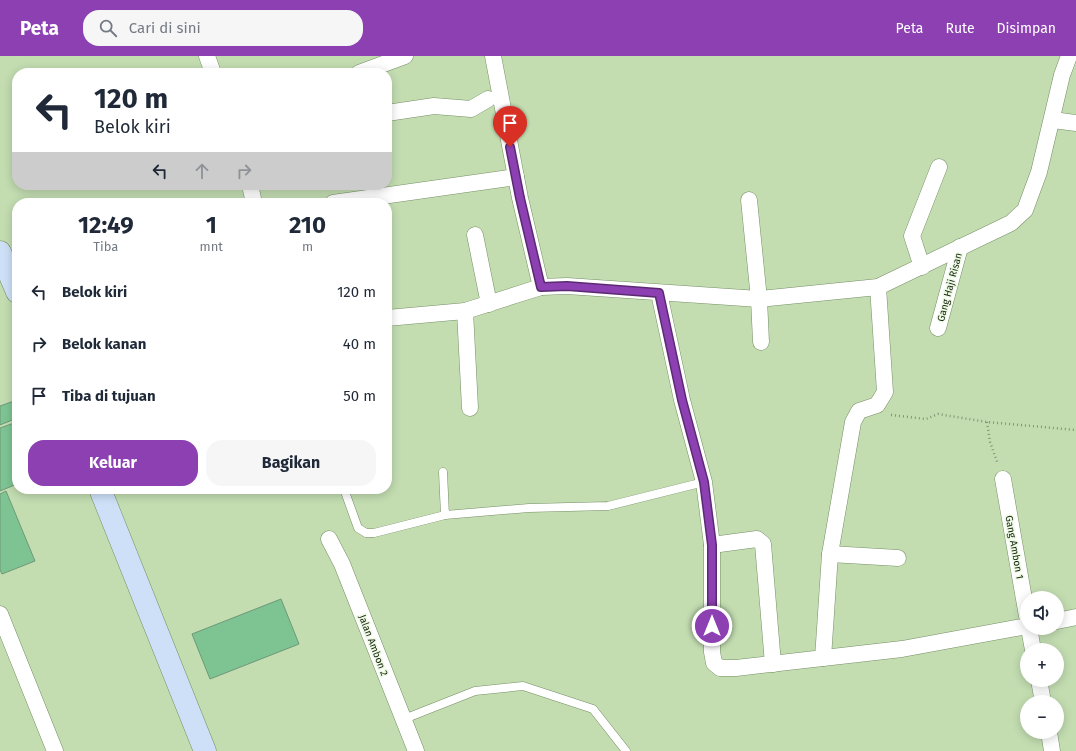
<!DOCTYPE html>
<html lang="id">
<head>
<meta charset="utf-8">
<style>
  body { margin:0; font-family:"Fira Sans",sans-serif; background:#f6f6f7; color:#1f2937; height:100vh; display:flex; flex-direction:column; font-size:15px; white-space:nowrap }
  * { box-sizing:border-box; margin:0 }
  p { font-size:13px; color:#747a83 }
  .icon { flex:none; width:22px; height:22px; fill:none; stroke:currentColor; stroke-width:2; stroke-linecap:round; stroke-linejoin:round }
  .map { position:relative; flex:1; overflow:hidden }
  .drawer { position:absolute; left:12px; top:142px; width:380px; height:296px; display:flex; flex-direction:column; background:#fff; border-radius:16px; box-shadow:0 2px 10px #0003 }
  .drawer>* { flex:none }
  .top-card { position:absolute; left:12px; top:12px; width:380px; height:122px; border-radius:16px; box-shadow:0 2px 10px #0003; background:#fff; color:#1f2937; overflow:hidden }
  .fabs { position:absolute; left:1020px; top:535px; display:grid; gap:8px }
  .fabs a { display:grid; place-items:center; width:44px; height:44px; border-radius:50%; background:#fff; box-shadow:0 2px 10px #0003; font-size:20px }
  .pin { position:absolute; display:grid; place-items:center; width:34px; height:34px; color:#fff; margin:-41px -17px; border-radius:50% 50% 50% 0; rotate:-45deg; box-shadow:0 0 4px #0007 }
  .pin .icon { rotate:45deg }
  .me { position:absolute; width:44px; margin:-22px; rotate:0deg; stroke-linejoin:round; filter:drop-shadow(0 0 3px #0008) }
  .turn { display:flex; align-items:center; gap:14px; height:84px; padding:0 16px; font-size:18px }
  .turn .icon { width:52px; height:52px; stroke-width:2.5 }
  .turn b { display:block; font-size:28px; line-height:34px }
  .lanes { display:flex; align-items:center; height:38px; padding:0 16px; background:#0003; justify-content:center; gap:20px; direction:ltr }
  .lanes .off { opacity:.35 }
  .eta { display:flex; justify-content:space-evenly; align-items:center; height:68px; text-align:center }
  .eta b { font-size:24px; font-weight:700; line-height:28px }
  .action { display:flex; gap:8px; margin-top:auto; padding:8px 16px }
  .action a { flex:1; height:46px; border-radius:16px; background:#8c40b1; color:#fff; font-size:16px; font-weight:700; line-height:46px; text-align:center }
  .action a+a { background:#f6f6f7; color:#1f2937 }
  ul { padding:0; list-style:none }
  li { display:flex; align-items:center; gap:12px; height:52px; padding:0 16px }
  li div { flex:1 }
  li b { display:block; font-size:15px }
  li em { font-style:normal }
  header { display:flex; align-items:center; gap:24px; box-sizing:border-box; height:56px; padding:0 20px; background:#8c40b1; color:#fff }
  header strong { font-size:19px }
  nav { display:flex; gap:22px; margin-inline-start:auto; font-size:14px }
  .search { width:280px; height:36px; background:#f6f6f7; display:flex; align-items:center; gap:10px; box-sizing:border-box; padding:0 14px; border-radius:16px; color:#747a83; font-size:15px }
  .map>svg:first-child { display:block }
  .building { fill:#7ec493; stroke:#6d9879 }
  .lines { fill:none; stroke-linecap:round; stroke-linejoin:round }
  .lane-casing { stroke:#768f65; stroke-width:9 }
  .street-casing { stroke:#768f65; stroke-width:17 }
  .secondary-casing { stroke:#768f65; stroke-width:23 }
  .path { stroke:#819573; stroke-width:2.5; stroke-dasharray:1 3; stroke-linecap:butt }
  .lane { stroke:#fff; stroke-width:8 }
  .street { stroke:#fff; stroke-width:16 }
  .secondary { stroke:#cde0f7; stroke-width:22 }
  .route-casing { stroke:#5b2a73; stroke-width:10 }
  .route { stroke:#8c40b1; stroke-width:7 }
  .labels { text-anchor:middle; stroke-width:3; stroke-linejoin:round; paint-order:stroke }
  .street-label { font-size:10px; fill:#172010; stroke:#ecfae3 }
</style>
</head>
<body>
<header>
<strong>Peta</strong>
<div class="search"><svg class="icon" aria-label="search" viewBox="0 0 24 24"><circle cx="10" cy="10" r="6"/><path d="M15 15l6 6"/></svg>Cari di sini</div>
<nav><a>Peta</a><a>Rute</a><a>Disimpan</a></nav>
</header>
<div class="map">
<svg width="1076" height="695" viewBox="0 0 1076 695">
  <rect width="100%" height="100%" fill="#c3ddb1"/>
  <g class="building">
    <path d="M 17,344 L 17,362 L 0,369 L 0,350 Z"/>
    <path d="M 17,366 L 17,428 L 0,435 L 0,372 Z"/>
    <path d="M 6,435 L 35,505 L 2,518 L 0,514 L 0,438 Z"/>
    <path d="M 281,543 L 299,588 L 210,623 L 192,578 Z"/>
  </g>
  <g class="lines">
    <g class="lane-casing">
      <g id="lane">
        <path d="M 443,416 L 445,459 L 529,452 L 608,450 L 704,426"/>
        <path d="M 344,433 L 358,472 L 366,477 L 374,477 L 445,459"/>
        <path d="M 404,663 L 475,635 L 523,630 L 593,653 L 626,695"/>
      </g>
    </g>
    <g class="street-casing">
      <g id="street">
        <path d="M 207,0 L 213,17"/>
        <path d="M 493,0 L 520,142 L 541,231"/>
        <path d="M 359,17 L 405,0"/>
        <path d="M 387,57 L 434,50 L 471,53 L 488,43"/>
        <path d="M 1053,64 L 1076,67"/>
        <path d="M 250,129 L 254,147"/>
        <path d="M 749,144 L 759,243 L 761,286"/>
        <path d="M 333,147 L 516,121"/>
        <path d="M 475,179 L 489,248"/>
        <path d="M 922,211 L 912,180 L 939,111"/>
        <path d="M 659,237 L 682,344 L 704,426 L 712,489 L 712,596 L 714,607 L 720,612 L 736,612 L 902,593 L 1027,570"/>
        <path d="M 465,255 L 470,352"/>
        <path d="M 387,262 L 465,255 L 541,231 L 567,230 L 759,243 L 878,231 L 1011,167 L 1025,154 L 1039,116 L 1062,19 L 1069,0"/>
        <path d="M 938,272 L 960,191"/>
        <path d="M 1003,423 L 1027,560"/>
        <path d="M 329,483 L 342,508 L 416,695"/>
        <path d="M 712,489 L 757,483 L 763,488 L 773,608"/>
        <path d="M 830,498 L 898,502"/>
        <path d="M 0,558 L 55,695"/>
        <path d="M 1057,565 L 1076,561"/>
        <path d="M 1029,572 L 1033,594"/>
        <path d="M 823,602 L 830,498 L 853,366 L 859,355 L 877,349 L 885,336 L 878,231"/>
        <path d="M 1039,624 L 1043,646"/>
        <path d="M 1049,676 L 1052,695"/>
      </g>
    </g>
    <g class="secondary-casing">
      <g id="secondary">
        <path d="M 0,196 L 17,236"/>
        <path d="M 100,433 L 205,695"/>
      </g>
    </g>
    <g class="path">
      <path d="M 891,359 L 926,363 L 938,358 L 987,366 L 1076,374"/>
      <path d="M 987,366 L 990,386 L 998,408"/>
    </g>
    <use href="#lane" class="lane"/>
    <use href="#street" class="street"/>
    <use href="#secondary" class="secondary"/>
  </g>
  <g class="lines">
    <g class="route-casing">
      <path id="route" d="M 510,91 L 520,142 L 541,231 L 567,230 L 659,237 L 682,344 L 704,426 L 712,489 L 712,570"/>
    </g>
    <use href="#route" class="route"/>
  </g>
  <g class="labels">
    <g class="street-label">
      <text transform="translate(949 231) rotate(-75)" y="4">Gang Haji Risan</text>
      <text transform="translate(1015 491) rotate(80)" y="4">Gang Ambon 1</text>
      <text transform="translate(374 589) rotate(69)" y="4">Jalan Ambon 2</text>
    </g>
  </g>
</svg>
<div class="fabs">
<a><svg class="icon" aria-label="sound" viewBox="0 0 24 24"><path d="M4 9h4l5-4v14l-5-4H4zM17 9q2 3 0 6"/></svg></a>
<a>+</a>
<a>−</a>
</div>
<div class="pin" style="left:510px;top:91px;background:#d93025"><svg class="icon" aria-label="arrive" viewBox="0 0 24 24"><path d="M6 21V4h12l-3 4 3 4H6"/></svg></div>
<svg class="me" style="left:712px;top:570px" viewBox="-20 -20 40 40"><circle r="17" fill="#8c40b1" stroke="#fff" stroke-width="3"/><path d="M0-11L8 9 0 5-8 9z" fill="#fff"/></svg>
<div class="top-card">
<div class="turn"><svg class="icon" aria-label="left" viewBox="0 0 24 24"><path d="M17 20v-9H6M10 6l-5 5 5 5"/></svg><div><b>120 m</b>Belok kiri</div></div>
<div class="lanes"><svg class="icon" aria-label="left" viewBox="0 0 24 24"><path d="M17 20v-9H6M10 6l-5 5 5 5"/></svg><svg class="icon off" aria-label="ahead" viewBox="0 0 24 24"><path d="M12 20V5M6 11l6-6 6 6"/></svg><svg class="icon off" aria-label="right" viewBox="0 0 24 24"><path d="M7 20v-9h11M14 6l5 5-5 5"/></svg></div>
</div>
<section class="drawer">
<div class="eta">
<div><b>12:49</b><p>Tiba</p></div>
<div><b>1</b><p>mnt</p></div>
<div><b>210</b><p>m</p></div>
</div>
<ul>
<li><svg class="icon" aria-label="left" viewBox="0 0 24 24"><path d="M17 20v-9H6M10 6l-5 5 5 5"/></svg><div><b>Belok kiri</b></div><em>120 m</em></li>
<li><svg class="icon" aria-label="right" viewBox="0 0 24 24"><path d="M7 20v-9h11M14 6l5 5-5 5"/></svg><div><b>Belok kanan</b></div><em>40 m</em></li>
<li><svg class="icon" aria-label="arrive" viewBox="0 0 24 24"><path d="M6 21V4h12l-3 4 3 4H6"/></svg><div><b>Tiba di tujuan</b></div><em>50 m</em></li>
</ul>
<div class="action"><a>Keluar</a><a>Bagikan</a></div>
</section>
</div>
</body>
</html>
